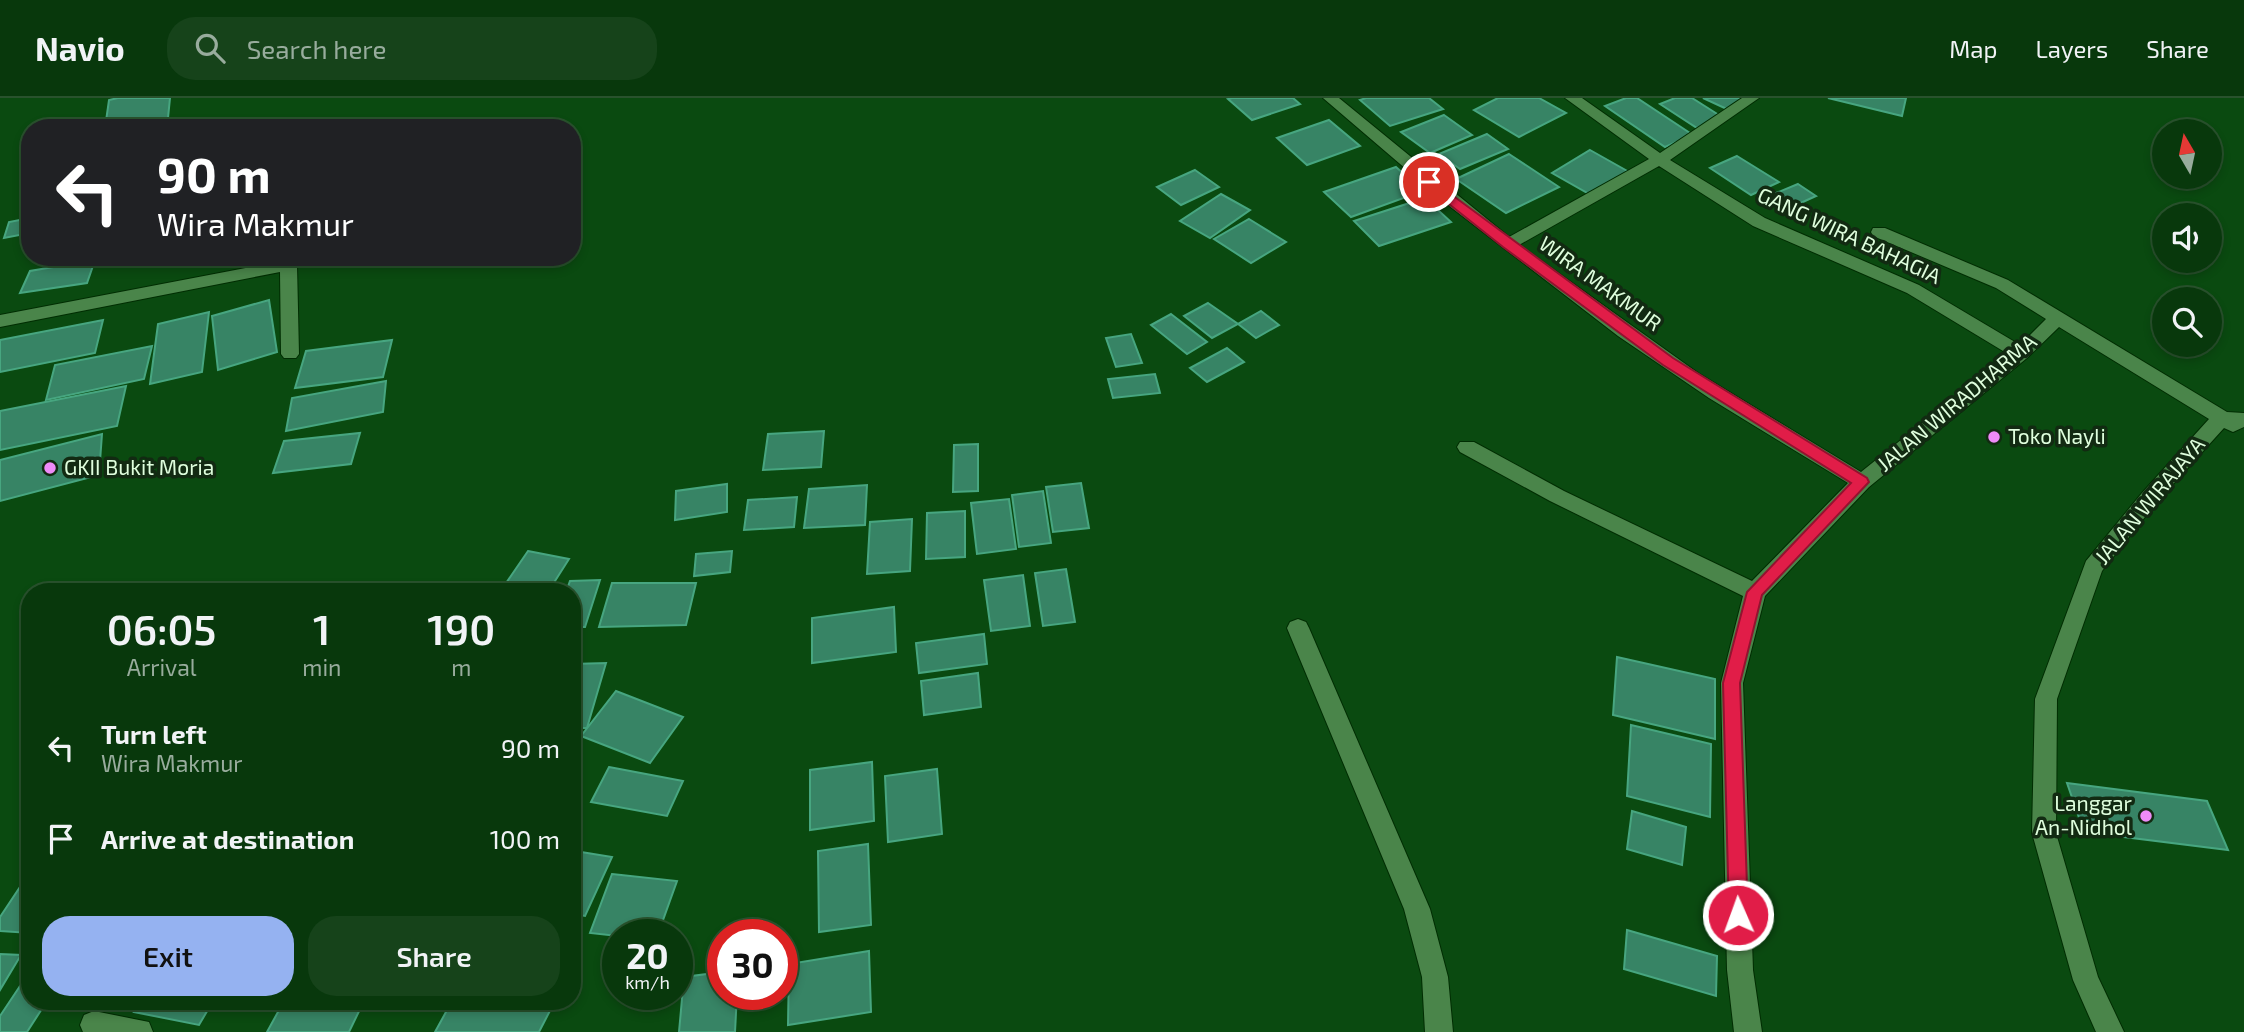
<!DOCTYPE html>
<html lang="en">
<head>
<meta charset="utf-8">
<style>
  body { margin:0; font-family:"Exo 2",sans-serif; background:#16431a; color:#f1f3f6; height:100vh; display:flex; flex-direction:column; font-size:26px; white-space:nowrap }
  * { box-sizing:border-box; margin:0 }
  p { font-size:23px; color:#98ac9d }
  .icon { flex:none; width:38px; height:38px; fill:none; stroke:currentColor; stroke-width:2; stroke-linecap:round; stroke-linejoin:round }
  .map { position:relative; flex:1; overflow:hidden }
  .sheet { position:absolute; left:21px; top:485px; width:560px; height:427px; display:flex; flex-direction:column; background:#08380c; border-radius:28px; box-shadow:0 4px 10px #0003,0 0 0 2px #29522d }
  .sheet>* { flex:none }
  .hud { position:absolute; left:21px; top:21px; width:560px; height:147px; border-radius:28px; box-shadow:0 4px 10px #0003,0 0 0 2px #29522d; background:#202124; color:#fff; overflow:hidden }
  .needle { width:46px; rotate:351deg }
  .buttons { position:absolute; left:2152px; top:21px; display:grid; gap:14px }
  .buttons a { display:grid; place-items:center; width:70px; height:70px; border-radius:50%; background:#08380c; box-shadow:0 4px 10px #0003,0 0 0 2px #29522d; font-size:35px }
  .speed { position:absolute; left:602px; top:821px; display:flex; gap:14px; font-size:35px; font-weight:700; text-align:center }
  .speed>* { display:grid; place-content:center; width:91px; height:91px; border-radius:50%; background:#08380c; box-shadow:0 4px 10px #0003,0 0 0 2px #29522d; line-height:1 }
  .speed small { font-size:18px; font-weight:400 }
  .speed .limit { border:10px solid #d22; background:#fff; color:#111 }
  .pin { position:absolute; display:grid; place-items:center; width:60px; height:60px; color:#fff; margin:-30px; border:4px solid #fff; border-radius:50%; box-shadow:0 2px 7px #0007 }
  .me { position:absolute; width:77px; margin:-38px; rotate:358deg; stroke-linejoin:round; filter:drop-shadow(0 0 5px #0008) }
  .turn { display:flex; align-items:center; gap:24px; height:147px; padding:0 21px; font-size:32px }
  .turn .icon { width:91px; height:91px; stroke-width:2.5 }
  .turn b { display:block; font-size:49px; line-height:60px }
  .eta { display:flex; justify-content:space-evenly; align-items:center; height:119px; text-align:center }
  .eta b { font-size:42px; font-weight:600; line-height:49px }
  .button { display:flex; gap:14px; margin-top:auto; padding:14px 21px }
  .button a { flex:1; height:80px; border-radius:28px; background:#95b2f1; color:#111; font-size:28px; font-weight:600; line-height:80px; text-align:center }
  .button a+a { background:#16431a; color:#f1f3f6 }
  ul { padding:0; list-style:none }
  li { display:flex; align-items:center; gap:21px; height:91px; padding:0 21px }
  li div { flex:1 }
  li b { display:block; font-size:26px }
  li em { font-style:normal }
  header { display:flex; align-items:center; gap:42px; box-sizing:border-box; height:98px; padding:0 35px; background:#08380c; border-bottom:2px solid #29522d }
  header strong { font-size:33px }
  nav { display:flex; gap:38px; margin-inline-start:auto; font-size:24px }
  .search { width:490px; height:63px; background:#16431a; display:flex; align-items:center; gap:18px; box-sizing:border-box; padding:0 24px; border-radius:28px; color:#98ac9d; font-size:26px }
  .map>svg:first-child { display:block }
  .building { fill:#378465; stroke:#47a680; stroke-width:2 }
  .lines { fill:none; stroke-linecap:round; stroke-linejoin:round }
  .minor-casing { stroke:#002d02; stroke-width:2 }
  .minor { fill:#4a854a; fill-rule:evenodd }
  .route { fill:#e11d48; stroke:#92132f; stroke-width:2 }
  .poi-dot { fill:#ee8bf8; stroke:#122a12; stroke-width:2.5 }
  .labels { text-anchor:middle; stroke-width:7; stroke-linejoin:round; paint-order:stroke }
  .street-label { font-size:21px; fill:#dffedd; stroke:#122a12 }
  .poi-label { font-size:21px; fill:#dffedd; stroke:#122a12; text-anchor:start }
</style>
</head>
<body>
<header>
<strong>Navio</strong>
<div class="search"><svg class="icon" aria-label="search" viewBox="0 0 24 24"><circle cx="10" cy="10" r="6"/><path d="M15 15l6 6"/></svg>Search here</div>
<nav><a>Map</a><a>Layers</a><a>Share</a></nav>
</header>
<div class="map">
<svg width="2244" height="934" viewBox="0 0 2244 934">
  <rect width="100%" height="100%" fill="#0a4a10"/>
  <g class="building">
    <path d="M 118,0 L 170,0 L 167,30 L 105,30 L 109,2 Z"/>
    <path d="M 1232,0 L 1293,0 L 1300,6 L 1252,22 L 1228,1 Z"/>
    <path d="M 1366,0 L 1429,0 L 1443,11 L 1390,28 L 1360,2 Z"/>
    <path d="M 1498,0 L 1539,0 L 1566,15 L 1519,39 L 1474,12 Z"/>
    <path d="M 1626,0 L 1637,0 L 1693,37 L 1665,49 L 1605,8 Z"/>
    <path d="M 1675,0 L 1692,0 L 1722,19 L 1697,30 L 1660,6 Z"/>
    <path d="M 1703,0 L 1745,0 L 1729,12 Z"/>
    <path d="M 1828,0 L 1906,0 L 1902,18 Z"/>
    <path d="M 1444,17 L 1472,37 L 1430,55 L 1401,34 Z"/>
    <path d="M 1329,22 L 1360,48 L 1307,67 L 1277,40 Z"/>
    <path d="M 1487,36 L 1508,51 L 1460,71 L 1439,56 Z"/>
    <path d="M 1590,52 L 1629,74 L 1591,97 L 1552,75 Z"/>
    <path d="M 1509,56 L 1559,89 L 1506,115 L 1456,81 Z"/>
    <path d="M 1737,58 L 1779,84 L 1751,97 L 1710,70 Z"/>
    <path d="M 1396,69 L 1423,93 L 1351,119 L 1324,94 Z"/>
    <path d="M 1195,72 L 1219,89 L 1181,107 L 1157,89 Z"/>
    <path d="M 1798,86 L 1816,98 L 1783,113 L 1764,100 Z"/>
    <path d="M 1221,96 L 1250,112 L 1210,140 L 1180,123 Z"/>
    <path d="M 1425,100 L 1451,124 L 1379,148 L 1354,123 Z"/>
    <path d="M 30,120 L 30,135 L 4,140 L 9,124 Z"/>
    <path d="M 1249,121 L 1286,144 L 1251,165 L 1214,141 Z"/>
    <path d="M 46,159 L 78,159 L 45,166 Z"/>
    <path d="M 95,162 L 87,185 L 20,195 L 30,173 Z"/>
    <path d="M 269,202 L 277,254 L 218,272 L 212,218 Z"/>
    <path d="M 1208,205 L 1238,226 L 1212,240 L 1184,218 Z"/>
    <path d="M 1261,213 L 1279,227 L 1256,240 L 1238,226 Z"/>
    <path d="M 209,214 L 202,274 L 150,286 L 158,226 Z"/>
    <path d="M 1171,216 L 1207,244 L 1187,256 L 1151,227 Z"/>
    <path d="M 103,222 L 95,255 L 0,274 L 0,242 Z"/>
    <path d="M 1131,236 L 1142,265 L 1116,269 L 1106,240 Z"/>
    <path d="M 392,242 L 383,279 L 295,290 L 306,253 Z"/>
    <path d="M 152,248 L 144,281 L 46,302 L 55,267 Z"/>
    <path d="M 1227,250 L 1244,264 L 1207,284 L 1190,270 Z"/>
    <path d="M 1155,276 L 1160,295 L 1113,300 L 1108,281 Z"/>
    <path d="M 386,283 L 383,314 L 286,333 L 292,300 Z"/>
    <path d="M 126,288 L 117,328 L 0,352 L 0,313 Z"/>
    <path d="M 824,333 L 821,369 L 763,372 L 768,336 Z"/>
    <path d="M 360,335 L 351,366 L 273,375 L 284,343 Z"/>
    <path d="M 102,336 L 99,377 L 0,403 L 0,362 Z"/>
    <path d="M 978,346 L 978,393 L 953,394 L 954,347 Z"/>
    <path d="M 1081,385 L 1089,430 L 1053,434 L 1046,389 Z"/>
    <path d="M 727,386 L 727,414 L 675,422 L 676,393 Z"/>
    <path d="M 867,387 L 865,427 L 804,430 L 809,391 Z"/>
    <path d="M 1043,393 L 1051,445 L 1019,449 L 1012,397 Z"/>
    <path d="M 797,399 L 794,429 L 744,432 L 748,402 Z"/>
    <path d="M 1009,401 L 1016,451 L 977,456 L 971,405 Z"/>
    <path d="M 965,413 L 965,459 L 926,461 L 927,415 Z"/>
    <path d="M 912,421 L 910,473 L 867,476 L 870,424 Z"/>
    <path d="M 528,453 L 569,461 L 548,494 L 500,494 Z"/>
    <path d="M 732,453 L 730,474 L 694,478 L 696,456 Z"/>
    <path d="M 1066,471 L 1075,524 L 1043,528 L 1035,475 Z"/>
    <path d="M 1023,477 L 1030,528 L 991,533 L 984,482 Z"/>
    <path d="M 600,482 L 585,529 L 572,529 L 572,494 L 566,494 L 570,483 Z"/>
    <path d="M 612,485 L 696,485 L 686,527 L 599,529 Z"/>
    <path d="M 894,509 L 896,554 L 812,565 L 812,520 Z"/>
    <path d="M 984,536 L 987,566 L 919,575 L 916,545 Z"/>
    <path d="M 1617,559 L 1715,581 L 1715,641 L 1613,617 Z"/>
    <path d="M 606,565 L 587,630 L 572,630 L 572,566 Z"/>
    <path d="M 978,575 L 981,609 L 924,617 L 921,583 Z"/>
    <path d="M 616,593 L 683,619 L 650,665 L 581,638 Z"/>
    <path d="M 1631,627 L 1711,646 L 1710,719 L 1627,698 Z"/>
    <path d="M 872,664 L 874,723 L 810,732 L 810,672 Z"/>
    <path d="M 609,669 L 683,683 L 667,718 L 591,704 Z"/>
    <path d="M 937,671 L 942,736 L 888,744 L 885,678 Z"/>
    <path d="M 2067,685 L 2207,703 L 2228,752 L 2084,734 Z"/>
    <path d="M 1632,713 L 1686,729 L 1682,767 L 1627,751 Z"/>
    <path d="M 868,746 L 871,827 L 819,834 L 818,753 Z"/>
    <path d="M 575,753 L 612,759 L 585,818 L 572,816 L 572,759 Z"/>
    <path d="M 612,776 L 677,783 L 658,836 L 618,838 L 590,835 Z"/>
    <path d="M 28,777 L 30,835 L 0,833 L 0,819 Z"/>
    <path d="M 1627,832 L 1717,858 L 1716,898 L 1624,871 Z"/>
    <path d="M 869,853 L 871,914 L 788,927 L 789,866 Z"/>
    <path d="M 0,856 L 21,857 L 0,892 Z"/>
    <path d="M 30,873 L 30,903 L 47,903 L 27,934 L 0,934 L 0,918 Z"/>
    <path d="M 723,874 L 723,896 L 737,896 L 735,934 L 679,934 L 684,879 Z"/>
    <path d="M 57,903 L 123,903 L 119,910 Z"/>
    <path d="M 142,903 L 213,903 L 199,927 L 134,914 Z"/>
    <path d="M 284,903 L 364,903 L 349,934 L 267,934 Z"/>
    <path d="M 452,903 L 555,903 L 539,934 L 435,934 Z"/>
  </g>
  <g class="lines">
    <g class="minor-casing">
      <g id="minor">
        <path d="M 1323,0 L 1339,0 L 1509,139 L 1649,61 L 1565,0 L 1582,0 L 1660,55 L 1742,0 L 1759,0 L 1670,62 L 1765,120 L 1919,187 L 2020,247 L 2046,221 L 1996,190 L 1873,138 L 1871,134 L 1873,130 L 1885,130 L 2008,182 L 2227,314 L 2244,315 L 2244,329 L 2233,334 L 2224,330 L 2156,405 L 2102,473 L 2057,601 L 2056,735 L 2098,879 L 2124,934 L 2096,934 L 2073,882 L 2032,735 L 2035,601 L 2086,463 L 2142,395 L 2209,321 L 2059,229 L 2027,260 L 1869,389 L 1765,498 L 1743,585 L 1753,872 L 1762,934 L 1734,934 L 1727,872 L 1721,585 L 1743,498 L 1550,403 L 1460,354 L 1457,349 L 1460,344 L 1474,344 L 1564,393 L 1752,483 L 1848,385 L 1709,300 L 1618,238 L 1448,107 ZM 1659,68 L 1753,128 L 1907,195 L 2008,256 L 1861,374 L 1698,275 L 1519,147 Z"/>
        <path d="M 288,162 L 297,167 L 299,256 L 296,260 L 284,260 L 281,256 L 280,174 L 0,229 L 0,217 Z"/>
        <path d="M 1298,521 L 1306,524 L 1309,530 L 1430,811 L 1448,879 L 1453,934 L 1425,934 L 1422,879 L 1404,811 L 1287,530 L 1290,524 Z"/>
        <path d="M 94,913 L 149,924 L 153,934 L 83,934 L 80,927 L 84,917 Z"/>
      </g>
    </g>
    <use href="#minor" class="minor"/>
  </g>
  <path class="route" d="M 1429,80 L 1673,260 L 1867,380 L 1869,384 L 1762,497 L 1740,585 L 1748,817 L 1745,824 L 1738,826 L 1731,824 L 1729,817 L 1723,585 L 1747,494 L 1851,385 L 1663,267 L 1503,149 L 1425,87 L 1425,81 Z"/>
  <g class="poi-dot">
    <circle cx="1994" cy="339" r="7"/>
    <circle cx="50" cy="370" r="7"/>
    <circle cx="2146" cy="718" r="7"/>
  </g>
  <g class="labels">
    <g class="street-label">
      <text transform="translate(1849 138) rotate(25)" y="7">GANG WIRA BAHAGIA</text>
      <text transform="translate(1600 186) rotate(36)" y="7">WIRA MAKMUR</text>
      <text transform="translate(1957 305) rotate(-40)" y="7">JALAN WIRADHARMA</text>
      <text transform="translate(2150 403) rotate(-50)" y="7">JALAN WIRAJAYA</text>
    </g>
    <g class="poi-label">
      <text x="2008" y="346">Toko Nayli</text>
      <text x="64" y="377">GKII Bukit Moria</text>
      <text x="2132" y="713" text-anchor="end">Langgar<tspan x="2132" dy="24">An-Nidhol</tspan></text>
    </g>
  </g>
</svg>
<div class="buttons">
<a><svg class="needle" viewBox="-14 -14 28 28"><path d="M0-13l5 13h-10z" fill="#e53935"/><path d="M0 13l5-13h-10z" fill="#98ac9d"/></svg></a>
<a><svg class="icon" aria-label="sound" viewBox="0 0 24 24"><path d="M4 9h4l5-4v14l-5-4H4zM17 9q2 3 0 6"/></svg></a>
<a><svg class="icon" aria-label="search" viewBox="0 0 24 24"><circle cx="10" cy="10" r="6"/><path d="M15 15l6 6"/></svg></a>
</div>
<div class="speed"><div>20<small>km/h</small></div><div class="limit">30</div></div>
<div class="pin" style="left:1429px;top:84px;background:#d93025"><svg class="icon" aria-label="arrive" viewBox="0 0 24 24"><path d="M6 21V4h12l-3 4 3 4H6"/></svg></div>
<svg class="me" style="left:1738px;top:817px" viewBox="-20 -20 40 40"><circle r="17" fill="#e11d48" stroke="#fff" stroke-width="3"/><path d="M0-11L8 9 0 5-8 9z" fill="#fff"/></svg>
<div class="hud">
<div class="turn"><svg class="icon" aria-label="left" viewBox="0 0 24 24"><path d="M17 20v-9H6M10 6l-5 5 5 5"/></svg><div><b>90 m</b>Wira Makmur</div></div>
</div>
<section class="sheet">
<div class="eta">
<div><b>06:05</b><p>Arrival</p></div>
<div><b>1</b><p>min</p></div>
<div><b>190</b><p>m</p></div>
</div>
<ul>
<li><svg class="icon" aria-label="left" viewBox="0 0 24 24"><path d="M17 20v-9H6M10 6l-5 5 5 5"/></svg><div><b>Turn left</b><p>Wira Makmur</p></div><em>90 m</em></li>
<li><svg class="icon" aria-label="arrive" viewBox="0 0 24 24"><path d="M6 21V4h12l-3 4 3 4H6"/></svg><div><b>Arrive at destination</b></div><em>100 m</em></li>
</ul>
<div class="button"><a>Exit</a><a>Share</a></div>
</section>
</div>
</body>
</html>
